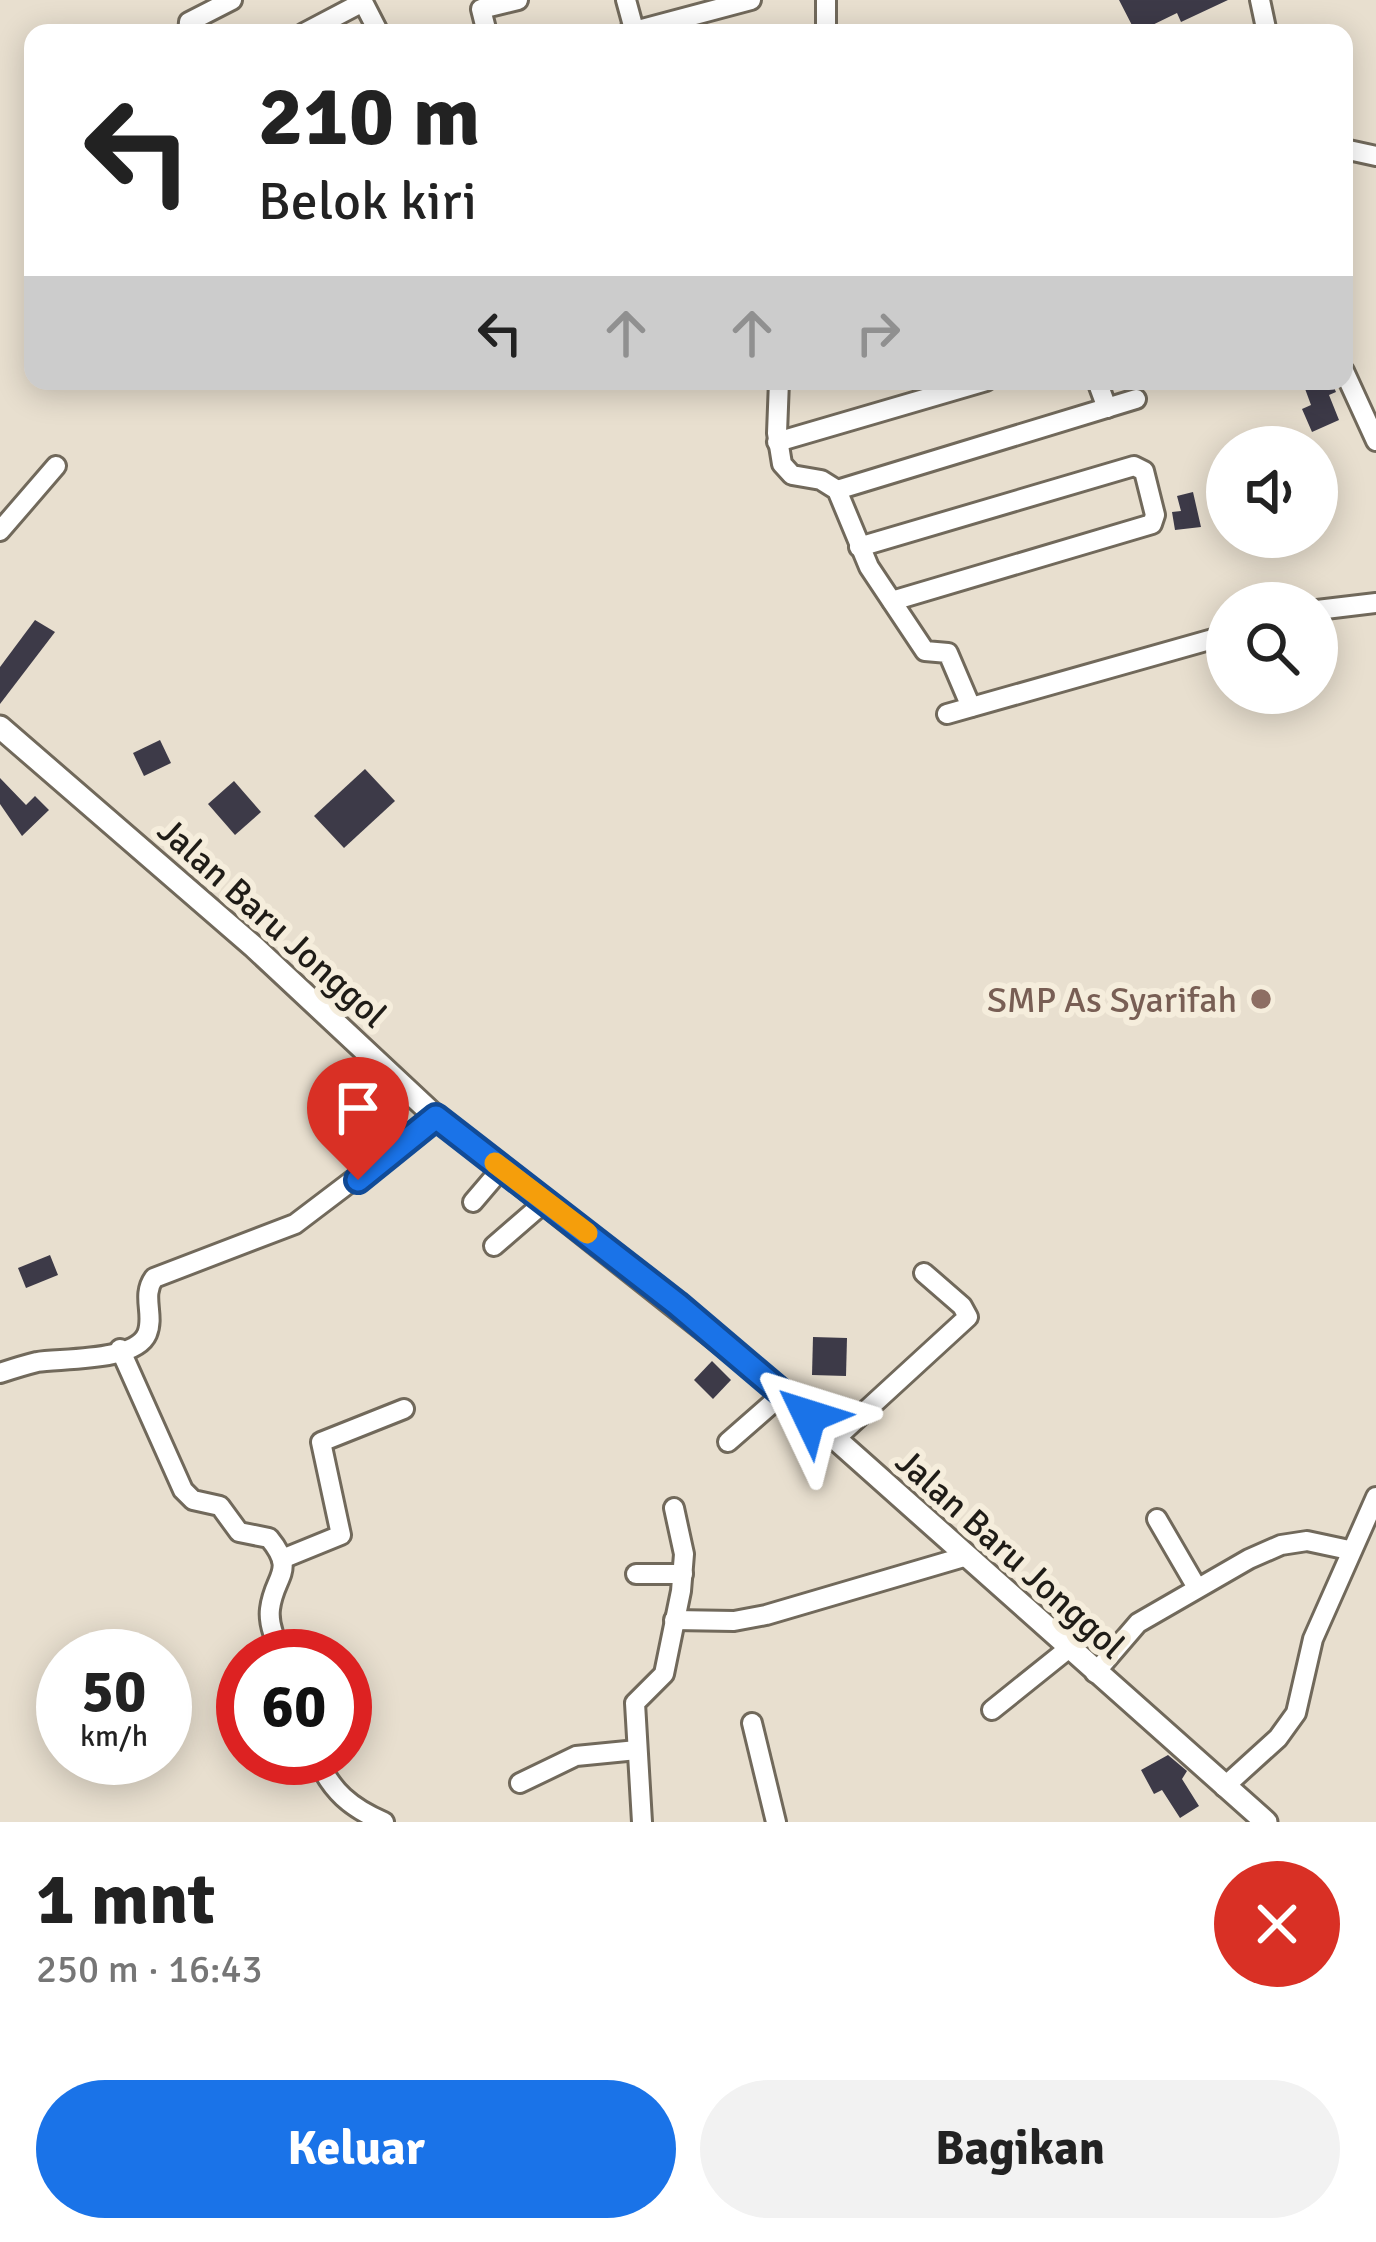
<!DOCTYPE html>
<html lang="id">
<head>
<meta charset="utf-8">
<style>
  body { margin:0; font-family:Signika,sans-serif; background:#f2f2f2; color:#222; height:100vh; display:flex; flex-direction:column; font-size:45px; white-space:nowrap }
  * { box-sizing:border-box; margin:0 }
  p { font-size:39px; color:#767676 }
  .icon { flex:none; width:66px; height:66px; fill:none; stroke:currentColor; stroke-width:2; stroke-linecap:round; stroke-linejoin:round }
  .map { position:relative; height:1822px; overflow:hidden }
  .sheet { display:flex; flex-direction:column; background:#fff; flex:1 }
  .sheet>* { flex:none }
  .top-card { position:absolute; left:24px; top:24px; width:1329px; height:366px; border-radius:24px; box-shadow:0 6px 30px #0003; background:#fff; color:#222; overflow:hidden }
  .controls { position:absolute; left:1206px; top:426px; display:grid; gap:24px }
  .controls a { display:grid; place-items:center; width:132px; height:132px; border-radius:50%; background:#fff; box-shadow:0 6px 30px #0003; font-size:60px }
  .speed { position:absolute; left:36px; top:1629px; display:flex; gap:24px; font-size:60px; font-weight:700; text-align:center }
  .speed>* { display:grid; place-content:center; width:156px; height:156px; border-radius:50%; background:#fff; box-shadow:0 6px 30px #0003; line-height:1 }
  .speed small { font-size:30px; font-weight:400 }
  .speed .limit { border:18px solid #d22; background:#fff; color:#111 }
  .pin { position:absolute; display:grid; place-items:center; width:102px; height:102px; color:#fff; margin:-123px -51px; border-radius:50% 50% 50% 0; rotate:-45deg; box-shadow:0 0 12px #0007 }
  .pin .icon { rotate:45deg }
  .me { position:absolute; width:132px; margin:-66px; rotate:311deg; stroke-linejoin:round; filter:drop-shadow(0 0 9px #0008) }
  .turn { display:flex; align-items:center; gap:42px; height:252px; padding:0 36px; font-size:54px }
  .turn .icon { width:156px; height:156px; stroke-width:2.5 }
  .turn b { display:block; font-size:84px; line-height:102px }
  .lanes { display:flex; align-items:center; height:114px; padding:0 36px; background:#0003; justify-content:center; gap:60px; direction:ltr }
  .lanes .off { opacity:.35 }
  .round { display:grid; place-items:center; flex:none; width:126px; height:126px; border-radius:63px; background:#f2f2f2 }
  .head { display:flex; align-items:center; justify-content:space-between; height:204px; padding:0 36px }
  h1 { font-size:72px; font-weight:800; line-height:90px }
  .primary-button { display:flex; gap:24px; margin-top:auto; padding:24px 36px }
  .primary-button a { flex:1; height:138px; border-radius:72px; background:#1a73e8; color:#fff; font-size:48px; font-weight:800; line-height:138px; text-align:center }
  .primary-button a+a { background:#f2f2f2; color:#222 }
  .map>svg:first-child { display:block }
  .building { fill:#3d3a48 }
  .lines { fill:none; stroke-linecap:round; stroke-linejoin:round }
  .minor-casing { stroke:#71695b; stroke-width:24 }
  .major-casing { stroke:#71695b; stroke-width:27 }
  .minor { stroke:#fff; stroke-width:18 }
  .major { stroke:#fff; stroke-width:21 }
  .route-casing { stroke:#114b97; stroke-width:30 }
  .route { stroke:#1a73e8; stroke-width:21 }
  .slow { stroke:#f59e0b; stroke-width:21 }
  .education-dot { fill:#8d6e63; stroke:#f5eddc; stroke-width:4.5 }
  .labels { text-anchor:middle; stroke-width:12; stroke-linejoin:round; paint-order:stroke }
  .street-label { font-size:36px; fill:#1f1c17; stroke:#f5eddc }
  .education-label { font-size:36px; fill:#785e54; stroke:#f5eddc; text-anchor:end }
</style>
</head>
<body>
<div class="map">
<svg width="1376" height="1822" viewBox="0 0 1376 1822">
  <rect width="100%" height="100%" fill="#e8dfcf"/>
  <g class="building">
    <path d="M 1119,0 L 1228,0 L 1181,22 L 1177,13 L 1136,33 Z"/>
    <path d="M 1315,381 L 1331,381 L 1336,392 L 1329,395 L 1339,420 L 1312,432 L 1302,409 L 1311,405 L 1304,386 Z"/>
    <path d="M 1193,492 L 1201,527 L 1175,530 L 1172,512 L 1181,511 L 1177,496 Z"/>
    <path d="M 35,620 L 55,632 L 0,704 L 0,667 Z"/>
    <path d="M 160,740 L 171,763 L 144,776 L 133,753 Z"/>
    <path d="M 365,769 L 395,801 L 344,848 L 314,816 Z"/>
    <path d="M 0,778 L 26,805 L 35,796 L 49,810 L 22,836 L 0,804 Z"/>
    <path d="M 234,781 L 261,812 L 235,835 L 208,804 Z"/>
    <path d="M 50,1255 L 58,1275 L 26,1288 L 18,1268 Z"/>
    <path d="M 813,1337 L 847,1338 L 846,1376 L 812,1375 Z"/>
    <path d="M 712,1361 L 731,1380 L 713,1399 L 694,1380 Z"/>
    <path d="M 1168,1755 L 1187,1771 L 1182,1779 L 1199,1806 L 1180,1818 L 1162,1790 L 1154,1794 L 1141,1770 Z"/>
  </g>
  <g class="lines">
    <g class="minor-casing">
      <g id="minor">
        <path d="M 362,0 L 379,33"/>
        <path d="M 626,0 L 635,33"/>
        <path d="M 1260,0 L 1267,33"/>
        <path d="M 188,33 L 189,22 L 232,0"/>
        <path d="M 304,33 L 363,2"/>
        <path d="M 487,33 L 481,9 L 518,0"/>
        <path d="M 627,33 L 751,0"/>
        <path d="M 826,33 L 826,0"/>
        <path d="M 1344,149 L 1376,156"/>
        <path d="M 1344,371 L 1376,441"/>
        <path d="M 779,381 L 777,433 L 782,464 L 792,475 L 821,480 L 837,490 L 869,567 L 925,651 L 948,653 L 971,707"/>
        <path d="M 1097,381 L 1107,408"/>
        <path d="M 777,442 L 986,381"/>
        <path d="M 837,490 L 1136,399"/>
        <path d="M 0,531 L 56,466"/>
        <path d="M 859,547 L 1134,466 L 1144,471 L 1155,515 L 1152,524 L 892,601"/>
        <path d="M 1317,610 L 1376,603"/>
        <path d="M 947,714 L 1227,635"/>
        <path d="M 473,1202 L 502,1168"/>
        <path d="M 494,1246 L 546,1201"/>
        <path d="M 120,1349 L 183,1490 L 193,1500 L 220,1506 L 239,1532 L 269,1538 C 297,1572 274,1575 270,1609 C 268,1625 276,1642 283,1656"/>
        <path d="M 0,1373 C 12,1369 25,1365 37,1362 C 60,1358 135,1362 147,1334 C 155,1315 141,1296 154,1278 L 295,1224 L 436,1117"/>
        <path d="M 835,1439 L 968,1317 L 962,1306 L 924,1273"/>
        <path d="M 728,1442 L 784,1393"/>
        <path d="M 1157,1519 L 1196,1586"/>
        <path d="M 282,1559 L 341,1535 L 321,1442 L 404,1409"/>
        <path d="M 636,1574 L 683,1574"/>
        <path d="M 674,1620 L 734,1621 L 766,1615 L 967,1556"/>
        <path d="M 1095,1673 L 1138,1623 L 1249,1559 L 1281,1545 L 1307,1541 L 1349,1550"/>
        <path d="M 992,1710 L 1068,1649"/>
        <path d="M 752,1723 L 776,1822"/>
        <path d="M 317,1758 C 331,1791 351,1808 384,1822"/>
        <path d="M 520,1783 L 576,1756 L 637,1750"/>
        <path d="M 1224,1787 L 1278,1738 L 1296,1713 L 1313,1639 L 1376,1497"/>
        <path d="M 642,1822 L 635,1703 L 664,1674 L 681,1591 L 684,1554 L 674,1508"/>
      </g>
    </g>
    <g class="major-casing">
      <path id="major" d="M 0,727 L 253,946 L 436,1117 L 784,1393 L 1266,1822"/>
    </g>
    <use href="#minor" class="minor"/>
    <use href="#major" class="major"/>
  </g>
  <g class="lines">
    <g class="route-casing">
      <path id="route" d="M 358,1180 L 436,1117 L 677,1304 L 809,1416"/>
    </g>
    <use href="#route" class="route"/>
    <path class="slow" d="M 495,1163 L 587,1233"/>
  </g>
  <circle class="education-dot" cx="1261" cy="999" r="12"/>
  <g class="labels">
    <g class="street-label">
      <text transform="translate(273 922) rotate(42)" y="13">Jalan Baru Jonggol</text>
      <text transform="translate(1011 1553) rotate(42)" y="13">Jalan Baru Jonggol</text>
    </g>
    <g class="education-label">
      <text x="1237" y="1012">SMP As Syarifah</text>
    </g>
  </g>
</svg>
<div class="controls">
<a><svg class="icon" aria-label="sound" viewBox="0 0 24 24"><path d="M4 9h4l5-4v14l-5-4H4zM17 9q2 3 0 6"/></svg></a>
<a><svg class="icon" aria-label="search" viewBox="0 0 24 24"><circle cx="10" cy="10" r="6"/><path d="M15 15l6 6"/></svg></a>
</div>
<div class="speed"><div>50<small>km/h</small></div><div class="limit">60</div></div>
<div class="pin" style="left:358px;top:1180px;background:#d93025"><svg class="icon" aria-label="arrive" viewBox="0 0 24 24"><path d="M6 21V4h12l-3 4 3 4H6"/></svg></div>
<svg class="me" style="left:809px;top:1416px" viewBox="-20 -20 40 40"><path d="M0-17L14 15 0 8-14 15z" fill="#1a73e8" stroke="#fff" stroke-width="4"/></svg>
<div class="top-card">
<div class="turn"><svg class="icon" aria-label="left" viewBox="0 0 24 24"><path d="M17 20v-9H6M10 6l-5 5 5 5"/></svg><div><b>210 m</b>Belok kiri</div></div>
<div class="lanes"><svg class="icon" aria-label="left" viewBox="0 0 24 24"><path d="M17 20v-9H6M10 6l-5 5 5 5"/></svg><svg class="icon off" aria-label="ahead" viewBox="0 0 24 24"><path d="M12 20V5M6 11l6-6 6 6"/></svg><svg class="icon off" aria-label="ahead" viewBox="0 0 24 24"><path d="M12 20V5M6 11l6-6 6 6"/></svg><svg class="icon off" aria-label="right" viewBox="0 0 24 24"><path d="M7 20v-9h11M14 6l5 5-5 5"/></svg></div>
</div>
</div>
<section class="sheet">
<div class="head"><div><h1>1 mnt</h1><p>250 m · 16:43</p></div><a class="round" style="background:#d93025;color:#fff"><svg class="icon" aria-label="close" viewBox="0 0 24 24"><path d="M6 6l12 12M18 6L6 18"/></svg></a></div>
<div class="primary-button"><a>Keluar</a><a>Bagikan</a></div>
</section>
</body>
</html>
